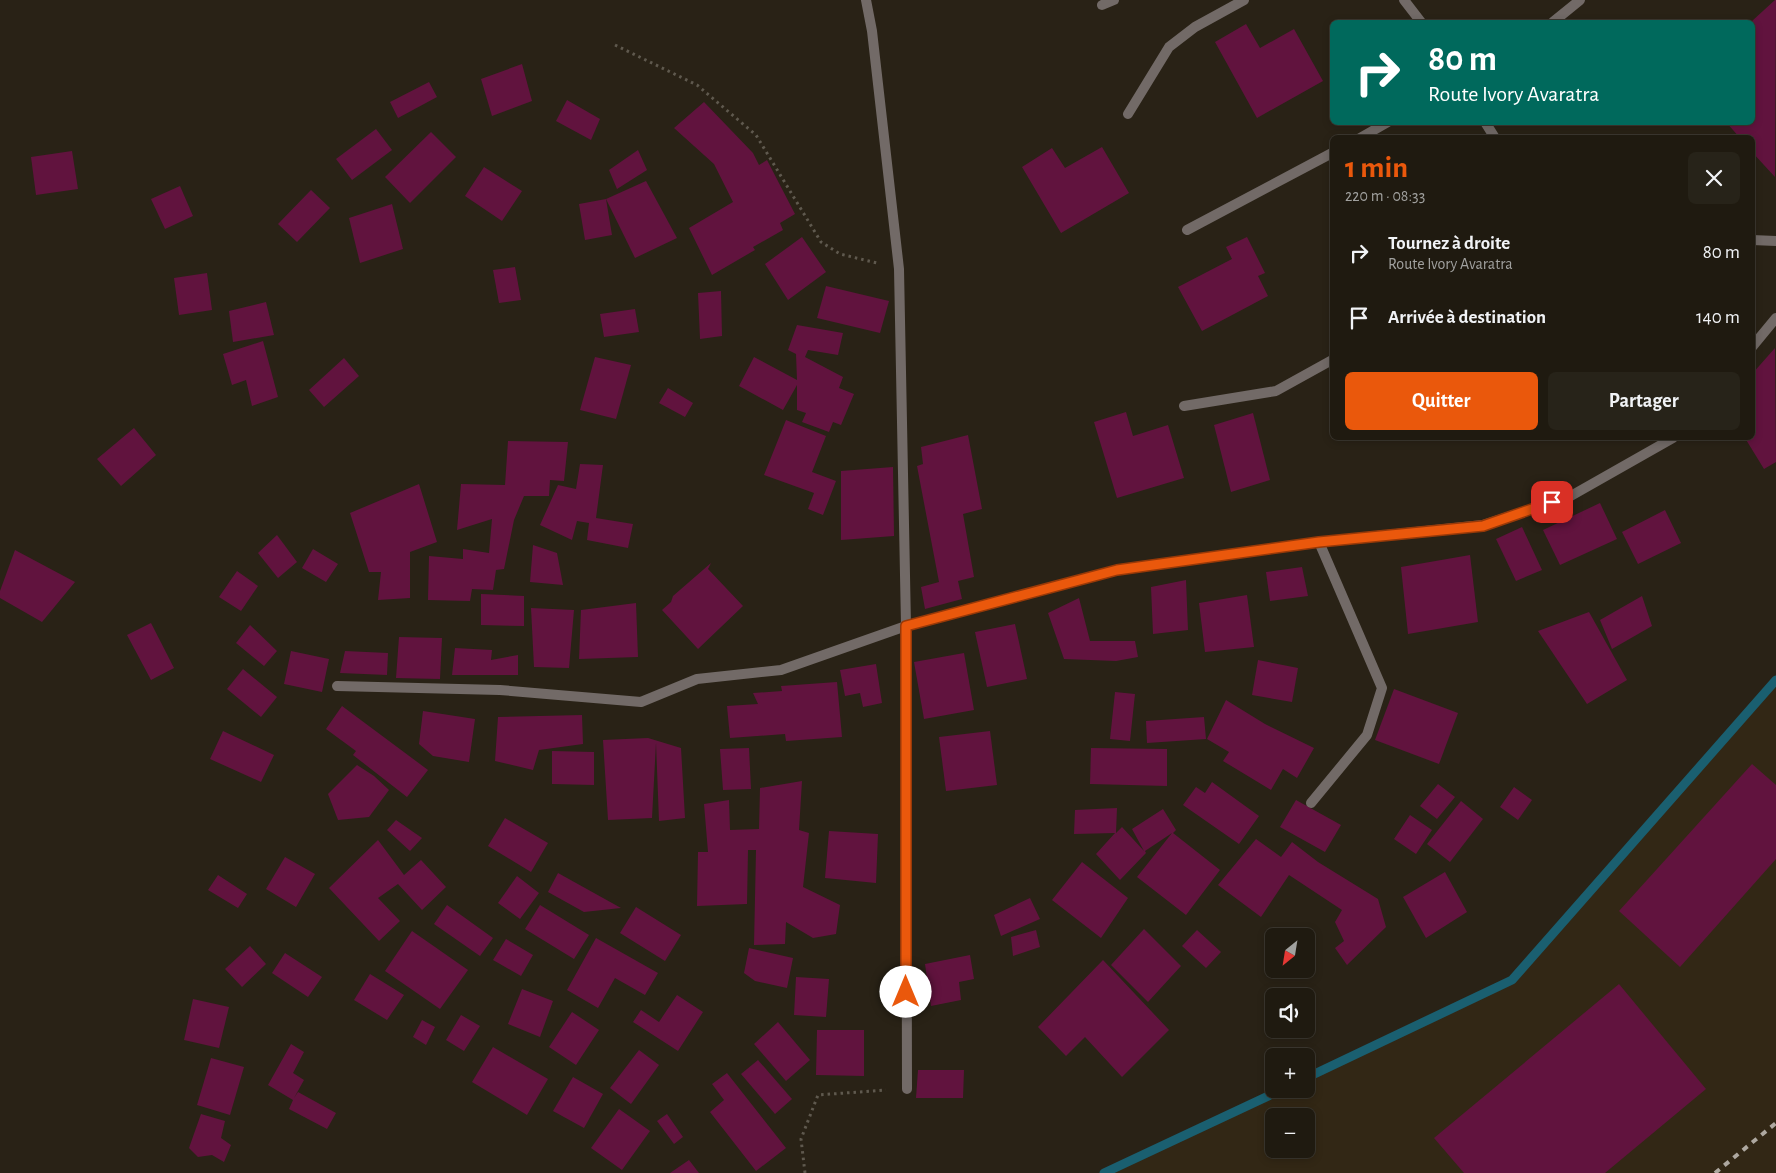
<!DOCTYPE html>
<html lang="fr">
<head>
<meta charset="utf-8">
<style>
  body { margin:0; font-family:"Alegreya Sans",sans-serif; background:#272319; color:#f1f3f6; height:100vh; display:flex; flex-direction:column; font-size:19px; white-space:nowrap }
  * { box-sizing:border-box; margin:0 }
  p { font-size:16px; color:#a1a19f }
  .icon { flex:none; width:28px; height:28px; fill:none; stroke:currentColor; stroke-width:2; stroke-linecap:round; stroke-linejoin:round }
  .map { position:relative; flex:1; overflow:hidden }
  .side { position:absolute; left:1330px; top:135px; width:425px; height:305px; display:flex; flex-direction:column; background:#1f1a10; border-radius:8px; box-shadow:0 2px 8px #0003,0 0 0 1px #3c3830 }
  .side>* { flex:none }
  .top-card { position:absolute; left:1330px; top:20px; width:425px; height:105px; border-radius:8px; box-shadow:0 2px 8px #0003,0 0 0 1px #3c3830; background:#00695c; color:#fff; overflow:hidden }
  .needle { width:32px; rotate:210deg }
  .buttons { position:absolute; left:1265px; top:928px; display:grid; gap:10px }
  .buttons a { display:grid; place-items:center; width:50px; height:50px; border-radius:8px; background:#1f1a10; box-shadow:0 2px 8px #0003,0 0 0 1px #3c3830; font-size:25px }
  .pin { position:absolute; display:grid; place-items:center; width:42px; height:42px; color:#fff; margin:-21px; border-radius:10px; box-shadow:0 2px 8px #0006 }
  .me { position:absolute; width:55px; margin:-28px; rotate:0deg; stroke-linejoin:round; filter:drop-shadow(0 0 4px #0008) }
  .turn { display:flex; align-items:center; gap:18px; height:105px; padding:0 15px; font-size:22px }
  .turn .icon { width:65px; height:65px; stroke-width:2.5 }
  .turn b { display:block; font-size:35px; line-height:42px }
  .round { display:grid; place-items:center; flex:none; width:52px; height:52px; border-radius:8px; background:#272319 }
  .overview { display:flex; align-items:center; justify-content:space-between; height:85px; padding:0 15px }
  h1 { font-size:30px; font-weight:700; line-height:38px; color:#ea580c }
  .action { display:flex; gap:10px; margin-top:auto; padding:10px 15px }
  .action a { flex:1; height:58px; border-radius:8px; background:#ea580c; color:#fff; font-size:20px; font-weight:700; line-height:58px; text-align:center }
  .action a+a { background:#272319; color:#f1f3f6 }
  ul { padding:0; list-style:none }
  li { display:flex; align-items:center; gap:15px; height:65px; padding:0 15px }
  li div { flex:1 }
  li b { display:block; font-size:19px }
  li em { font-style:normal }
  .map>svg:first-child { display:block }
  .built { fill:#322715; fill-rule:evenodd }
  .lines { fill:none; stroke-linecap:round; stroke-linejoin:round }
  .stream { stroke:#1a5f70; stroke-width:9 }
  .building { fill:#61133e }
  .path { stroke:#5f594e; stroke-width:3; stroke-dasharray:2.5 4; stroke-linecap:butt }
  .lane { stroke:#726a67; stroke-width:10 }
  .street { stroke:#726a67; stroke-width:10 }
  .rail { stroke:#aea8a0; stroke-width:4; stroke-dasharray:6 6; stroke-linecap:butt }
  .route-casing { stroke:#983908; stroke-width:12 }
  .route { stroke:#ea580c; stroke-width:9 }
</style>
</head>
<body>
<div class="map">
<svg width="1776" height="1173" viewBox="0 0 1776 1173">
  <rect width="100%" height="100%" fill="#292216"/>
  <path class="built" d="M 1776,680 L 1776,1173 L 1103,1173 L 1281,1089 L 1306,1089 L 1306,1077 L 1514,978 ZM 1274,1116 L 1306,1116 L 1306,1149 L 1274,1149 Z"/>
  <g class="lines">
    <g class="stream">
      <path d="M 1306,1078 L 1512,980 L 1776,680"/>
      <path d="M 1104,1173 L 1283,1089"/>
    </g>
  </g>
  <g class="building">
    <path d="M 1775,0 L 1776,0 L 1775,177 L 1752,152 L 1752,138 L 1740,138 L 1726,122 L 1752,122 L 1752,21 Z"/>
    <path d="M 1246,24 L 1260,48 L 1294,29 L 1323,81 L 1257,118 L 1215,42 Z"/>
    <path d="M 522,64 L 532,101 L 492,116 L 481,79 Z"/>
    <path d="M 429,82 L 437,97 L 398,118 L 390,102 Z"/>
    <path d="M 567,100 L 600,119 L 591,140 L 556,121 Z"/>
    <path d="M 704,102 L 753,153 L 759,165 L 767,160 L 795,214 L 780,223 L 783,230 L 753,247 L 755,250 L 712,275 L 689,228 L 733,202 L 714,164 L 674,128 Z"/>
    <path d="M 376,129 L 392,150 L 352,180 L 336,159 Z"/>
    <path d="M 431,132 L 456,157 L 410,203 L 385,177 Z"/>
    <path d="M 1102,147 L 1129,193 L 1061,233 L 1022,167 L 1052,148 L 1065,168 Z"/>
    <path d="M 638,150 L 647,170 L 617,189 L 609,170 Z"/>
    <path d="M 72,151 L 78,189 L 36,195 L 31,157 Z"/>
    <path d="M 484,167 L 522,191 L 502,221 L 465,196 Z"/>
    <path d="M 646,181 L 677,238 L 635,258 L 606,199 Z"/>
    <path d="M 180,186 L 193,216 L 165,229 L 151,199 Z"/>
    <path d="M 311,190 L 330,208 L 297,242 L 278,224 Z"/>
    <path d="M 606,199 L 612,235 L 585,240 L 579,204 Z"/>
    <path d="M 392,204 L 403,249 L 360,263 L 349,218 Z"/>
    <path d="M 802,237 L 826,272 L 788,300 L 765,264 Z"/>
    <path d="M 1247,237 L 1265,273 L 1258,276 L 1268,296 L 1202,331 L 1178,287 L 1232,259 L 1226,247 Z"/>
    <path d="M 515,267 L 521,300 L 499,303 L 493,270 Z"/>
    <path d="M 207,273 L 212,310 L 179,315 L 174,278 Z"/>
    <path d="M 826,286 L 889,301 L 880,333 L 817,318 Z"/>
    <path d="M 721,291 L 722,336 L 700,339 L 698,293 Z"/>
    <path d="M 266,302 L 274,335 L 233,342 L 229,311 Z"/>
    <path d="M 635,309 L 639,332 L 604,337 L 600,314 Z"/>
    <path d="M 797,325 L 843,333 L 838,355 L 808,350 L 805,357 L 843,377 L 839,388 L 854,394 L 841,425 L 833,422 L 829,432 L 802,422 L 806,413 L 797,410 L 797,385 L 783,410 L 739,386 L 754,357 L 797,380 L 796,354 L 788,350 Z"/>
    <path d="M 263,341 L 278,397 L 252,406 L 246,380 L 232,385 L 223,354 Z"/>
    <path d="M 1775,348 L 1776,462 L 1764,469 L 1745,438 L 1752,438 L 1752,374 Z"/>
    <path d="M 595,357 L 631,365 L 616,419 L 580,410 Z"/>
    <path d="M 344,358 L 359,376 L 324,407 L 309,390 Z"/>
    <path d="M 668,388 L 693,403 L 685,417 L 659,403 Z"/>
    <path d="M 1126,412 L 1133,436 L 1168,425 L 1184,478 L 1117,498 L 1094,422 Z"/>
    <path d="M 1253,413 L 1270,480 L 1231,492 L 1214,425 Z"/>
    <path d="M 786,420 L 826,436 L 812,472 L 836,481 L 823,515 L 808,509 L 814,493 L 764,475 Z"/>
    <path d="M 134,428 L 156,455 L 121,486 L 97,459 Z"/>
    <path d="M 968,435 L 982,509 L 963,514 L 974,577 L 958,581 L 962,599 L 925,609 L 921,587 L 939,582 L 917,466 L 923,464 L 921,447 Z"/>
    <path d="M 508,441 L 568,442 L 564,481 L 550,480 L 549,496 L 524,496 L 514,520 L 504,569 L 496,570 L 493,590 L 472,589 L 470,601 L 428,600 L 429,556 L 463,559 L 463,549 L 489,553 L 492,519 L 457,530 L 461,484 L 505,485 Z"/>
    <path d="M 580,464 L 603,465 L 596,518 L 633,524 L 628,548 L 587,540 L 589,523 L 577,521 L 572,540 L 540,525 L 558,485 L 576,489 Z"/>
    <path d="M 893,467 L 894,536 L 841,540 L 841,471 Z"/>
    <path d="M 419,484 L 437,542 L 410,552 L 410,598 L 378,600 L 381,572 L 369,572 L 350,513 Z"/>
    <path d="M 1600,503 L 1617,539 L 1560,565 L 1543,530 Z"/>
    <path d="M 1665,510 L 1681,543 L 1638,564 L 1622,532 Z"/>
    <path d="M 1522,527 L 1542,570 L 1516,581 L 1496,539 Z"/>
    <path d="M 277,535 L 297,562 L 278,578 L 258,553 Z"/>
    <path d="M 533,545 L 557,553 L 563,585 L 530,582 Z"/>
    <path d="M 313,549 L 338,564 L 326,582 L 302,568 Z"/>
    <path d="M 15,550 L 75,582 L 42,622 L 0,598 L 0,591 Z"/>
    <path d="M 1470,555 L 1478,622 L 1408,634 L 1401,567 Z"/>
    <path d="M 711,563 L 708,569 L 743,606 L 698,649 L 662,610 L 671,602 L 673,596 Z"/>
    <path d="M 1302,567 L 1308,596 L 1270,601 L 1266,572 Z"/>
    <path d="M 237,571 L 258,586 L 241,611 L 219,597 Z"/>
    <path d="M 1186,580 L 1188,630 L 1153,634 L 1151,587 Z"/>
    <path d="M 481,594 L 524,596 L 524,626 L 481,625 Z"/>
    <path d="M 1247,595 L 1254,647 L 1205,652 L 1199,603 Z"/>
    <path d="M 1642,596 L 1652,626 L 1612,649 L 1600,620 Z"/>
    <path d="M 1079,598 L 1090,641 L 1135,641 L 1138,657 L 1116,661 L 1064,659 L 1048,613 Z"/>
    <path d="M 636,603 L 638,657 L 579,659 L 581,610 Z"/>
    <path d="M 531,608 L 574,610 L 569,668 L 534,667 Z"/>
    <path d="M 1589,612 L 1627,680 L 1587,704 L 1538,631 Z"/>
    <path d="M 151,623 L 174,668 L 151,680 L 127,635 Z"/>
    <path d="M 1015,624 L 1027,679 L 987,687 L 975,632 Z"/>
    <path d="M 250,625 L 277,651 L 264,666 L 236,643 Z"/>
    <path d="M 399,637 L 442,638 L 440,679 L 396,678 Z"/>
    <path d="M 455,648 L 492,650 L 491,660 L 518,655 L 518,675 L 452,675 Z"/>
    <path d="M 291,651 L 329,659 L 322,692 L 284,684 Z"/>
    <path d="M 345,651 L 388,653 L 387,675 L 340,673 Z"/>
    <path d="M 964,653 L 974,710 L 924,719 L 914,662 Z"/>
    <path d="M 1258,660 L 1298,668 L 1292,702 L 1252,695 Z"/>
    <path d="M 876,664 L 882,703 L 863,707 L 860,693 L 845,696 L 840,670 Z"/>
    <path d="M 243,669 L 277,697 L 261,717 L 227,689 Z"/>
    <path d="M 837,682 L 842,737 L 786,741 L 785,734 L 730,738 L 727,706 L 758,704 L 753,693 L 782,691 L 781,686 Z"/>
    <path d="M 1394,689 L 1458,713 L 1439,764 L 1375,740 Z"/>
    <path d="M 1115,692 L 1135,694 L 1130,741 L 1110,739 Z"/>
    <path d="M 1226,700 L 1265,724 L 1314,748 L 1297,778 L 1283,769 L 1271,790 L 1223,761 L 1229,752 L 1207,739 Z"/>
    <path d="M 342,706 L 428,770 L 407,797 L 353,755 L 356,751 L 326,729 Z"/>
    <path d="M 423,711 L 475,719 L 469,762 L 433,756 L 419,744 Z"/>
    <path d="M 582,715 L 583,744 L 539,750 L 533,770 L 495,761 L 498,717 Z"/>
    <path d="M 1204,717 L 1206,739 L 1147,743 L 1146,721 Z"/>
    <path d="M 223,731 L 274,755 L 261,782 L 210,759 Z"/>
    <path d="M 990,731 L 997,785 L 946,791 L 939,737 Z"/>
    <path d="M 648,738 L 681,748 L 685,818 L 659,821 L 656,743 L 652,818 L 608,820 L 603,740 Z"/>
    <path d="M 749,748 L 751,789 L 723,790 L 720,749 Z"/>
    <path d="M 1091,748 L 1167,749 L 1167,786 L 1090,784 Z"/>
    <path d="M 552,751 L 594,752 L 594,785 L 552,784 Z"/>
    <path d="M 1752,764 L 1776,785 L 1776,859 L 1680,967 L 1619,911 Z"/>
    <path d="M 357,765 L 374,776 L 389,790 L 369,817 L 338,820 L 328,794 Z"/>
    <path d="M 802,781 L 799,830 L 809,833 L 803,887 L 840,905 L 836,934 L 813,938 L 786,922 L 785,944 L 754,945 L 756,850 L 748,850 L 747,904 L 697,906 L 698,852 L 708,852 L 704,804 L 729,800 L 730,830 L 759,829 L 760,788 Z"/>
    <path d="M 1212,782 L 1259,816 L 1239,844 L 1183,805 L 1196,787 L 1205,793 Z"/>
    <path d="M 1438,784 L 1455,797 L 1437,819 L 1420,806 Z"/>
    <path d="M 1514,787 L 1532,800 L 1518,820 L 1500,807 Z"/>
    <path d="M 1296,800 L 1341,825 L 1325,852 L 1280,827 Z"/>
    <path d="M 1461,801 L 1483,819 L 1450,862 L 1427,844 Z"/>
    <path d="M 1117,808 L 1116,833 L 1122,827 L 1144,851 L 1132,829 L 1163,809 L 1176,830 L 1173,833 L 1220,870 L 1186,915 L 1137,877 L 1172,833 L 1145,851 L 1146,853 L 1120,880 L 1096,854 L 1115,833 L 1074,834 L 1075,810 Z"/>
    <path d="M 1410,815 L 1432,830 L 1416,854 L 1394,839 Z"/>
    <path d="M 505,818 L 548,843 L 531,872 L 488,846 Z"/>
    <path d="M 396,820 L 422,838 L 410,851 L 387,830 Z"/>
    <path d="M 829,831 L 878,834 L 876,883 L 825,878 Z"/>
    <path d="M 1256,839 L 1281,857 L 1292,842 L 1318,862 L 1378,899 L 1386,927 L 1347,965 L 1335,948 L 1344,941 L 1335,922 L 1342,910 L 1289,875 L 1261,917 L 1218,885 Z"/>
    <path d="M 378,840 L 404,875 L 421,860 L 446,887 L 422,910 L 398,884 L 378,898 L 400,921 L 379,941 L 329,888 Z"/>
    <path d="M 285,857 L 315,874 L 296,907 L 266,889 Z"/>
    <path d="M 1082,862 L 1128,898 L 1101,938 L 1052,900 Z"/>
    <path d="M 1445,872 L 1467,912 L 1426,938 L 1403,897 Z"/>
    <path d="M 558,873 L 621,908 L 584,912 L 548,892 Z"/>
    <path d="M 218,875 L 247,894 L 238,908 L 208,890 Z"/>
    <path d="M 517,876 L 539,893 L 520,919 L 498,903 Z"/>
    <path d="M 1030,898 L 1040,919 L 1001,936 L 994,915 Z"/>
    <path d="M 447,905 L 493,938 L 480,956 L 434,924 Z"/>
    <path d="M 540,905 L 589,935 L 574,959 L 525,929 Z"/>
    <path d="M 636,907 L 681,935 L 665,961 L 620,933 Z"/>
    <path d="M 1144,929 L 1181,966 L 1148,1002 L 1111,965 Z"/>
    <path d="M 1036,930 L 1040,947 L 1013,956 L 1011,937 Z"/>
    <path d="M 1197,930 L 1221,952 L 1206,968 L 1182,946 Z"/>
    <path d="M 412,931 L 468,970 L 440,1009 L 385,971 Z"/>
    <path d="M 596,938 L 658,973 L 645,995 L 615,978 L 598,1008 L 567,990 Z"/>
    <path d="M 506,939 L 533,955 L 521,976 L 493,960 Z"/>
    <path d="M 250,946 L 266,964 L 242,987 L 225,969 Z"/>
    <path d="M 749,948 L 793,958 L 787,988 L 755,981 L 744,973 Z"/>
    <path d="M 285,953 L 322,977 L 308,997 L 272,973 Z"/>
    <path d="M 970,955 L 974,979 L 959,982 L 961,1000 L 931,1006 L 925,964 Z"/>
    <path d="M 1103,960 L 1169,1030 L 1122,1077 L 1085,1037 L 1066,1056 L 1038,1027 Z"/>
    <path d="M 370,974 L 404,995 L 387,1020 L 354,1000 Z"/>
    <path d="M 796,977 L 829,979 L 826,1017 L 794,1015 Z"/>
    <path d="M 1619,984 L 1706,1089 L 1605,1173 L 1464,1173 L 1434,1138 Z"/>
    <path d="M 522,989 L 553,1001 L 540,1037 L 508,1024 Z"/>
    <path d="M 677,995 L 703,1012 L 678,1051 L 633,1022 L 641,1010 L 659,1022 Z"/>
    <path d="M 193,999 L 229,1007 L 219,1048 L 184,1040 Z"/>
    <path d="M 572,1012 L 599,1030 L 576,1065 L 549,1047 Z"/>
    <path d="M 461,1015 L 480,1026 L 464,1051 L 446,1040 Z"/>
    <path d="M 422,1020 L 435,1027 L 426,1045 L 413,1037 Z"/>
    <path d="M 778,1022 L 810,1060 L 786,1081 L 754,1044 Z"/>
    <path d="M 817,1030 L 864,1030 L 864,1076 L 816,1075 Z"/>
    <path d="M 291,1044 L 304,1052 L 293,1073 L 304,1080 L 294,1098 L 298,1092 L 336,1113 L 327,1129 L 289,1109 L 293,1100 L 268,1085 Z"/>
    <path d="M 493,1047 L 548,1079 L 527,1115 L 472,1082 Z"/>
    <path d="M 639,1050 L 659,1065 L 631,1104 L 610,1088 Z"/>
    <path d="M 211,1058 L 244,1067 L 230,1115 L 197,1105 Z"/>
    <path d="M 758,1060 L 792,1099 L 775,1114 L 741,1074 Z"/>
    <path d="M 918,1070 L 964,1070 L 963,1098 L 916,1098 Z"/>
    <path d="M 727,1073 L 786,1148 L 756,1171 L 710,1112 L 724,1100 L 712,1084 Z"/>
    <path d="M 573,1077 L 603,1094 L 584,1128 L 553,1111 Z"/>
    <path d="M 619,1109 L 650,1131 L 622,1170 L 591,1148 Z"/>
    <path d="M 201,1114 L 225,1121 L 221,1138 L 231,1145 L 224,1162 L 212,1155 L 198,1157 L 189,1148 Z"/>
    <path d="M 667,1114 L 683,1137 L 674,1144 L 657,1121 Z"/>
    <path d="M 689,1160 L 699,1173 L 670,1173 Z"/>
  </g>
  <g class="lines">
    <g class="path">
      <path d="M 615,45 L 697,85 L 756,135 L 821,242 L 840,254 L 877,263"/>
      <path d="M 805,1173 L 801,1139 L 818,1095 L 886,1090"/>
    </g>
    <g class="lane">
      <path d="M 1102,5 L 1114,0"/>
      <path d="M 1128,114 L 1169,47 L 1195,27 L 1244,0"/>
      <path d="M 1360,138 L 1388,122"/>
      <path d="M 1187,230 L 1332,153"/>
      <path d="M 1184,406 L 1276,391 L 1332,360"/>
      <path d="M 1311,803 L 1367,735 L 1382,688 L 1319,542"/>
    </g>
    <g class="street">
      <path d="M 866,0 L 872,31 L 899,269 L 906,626 L 907,1089"/>
      <path d="M 1404,0 L 1421,22"/>
      <path d="M 1553,22 L 1580,0"/>
      <path d="M 1485,122 L 1495,138"/>
      <path d="M 1752,240 L 1776,241"/>
      <path d="M 1752,347 L 1776,318"/>
      <path d="M 337,686 L 500,690 L 641,702 L 697,679 L 781,670 L 906,626 L 1117,570 L 1319,542 L 1483,525 L 1569,497 L 1673,438"/>
    </g>
    <path class="rail" d="M 1715,1173 L 1776,1123"/>
  </g>
  <g class="lines">
    <g class="route-casing">
      <path id="route" d="M 906,992 L 906,626 L 1117,570 L 1319,542 L 1483,526 L 1552,502"/>
    </g>
    <use href="#route" class="route"/>
  </g>
</svg>
<div class="buttons">
<a><svg class="needle" viewBox="-14 -14 28 28"><path d="M0-13l5 13h-10z" fill="#e53935"/><path d="M0 13l5-13h-10z" fill="#a1a19f"/></svg></a>
<a><svg class="icon" aria-label="sound" viewBox="0 0 24 24"><path d="M4 9h4l5-4v14l-5-4H4zM17 9q2 3 0 6"/></svg></a>
<a>+</a>
<a>−</a>
</div>
<div class="pin" style="left:1552px;top:502px;background:#d93025"><svg class="icon" aria-label="arrive" viewBox="0 0 24 24"><path d="M6 21V4h12l-3 4 3 4H6"/></svg></div>
<svg class="me" style="left:906px;top:992px" viewBox="-20 -20 40 40"><circle r="19" fill="#fff"/><path d="M0-13L10 11 0 6-10 11z" fill="#ea580c"/></svg>
<div class="top-card">
<div class="turn"><svg class="icon" aria-label="right" viewBox="0 0 24 24"><path d="M7 20v-9h11M14 6l5 5-5 5"/></svg><div><b>80 m</b>Route Ivory Avaratra</div></div>
</div>
<section class="side">
<div class="overview"><div><h1>1 min</h1><p>220 m · 08:33</p></div><a class="round"><svg class="icon" aria-label="close" viewBox="0 0 24 24"><path d="M6 6l12 12M18 6L6 18"/></svg></a></div>
<ul>
<li><svg class="icon" aria-label="right" viewBox="0 0 24 24"><path d="M7 20v-9h11M14 6l5 5-5 5"/></svg><div><b>Tournez à droite</b><p>Route Ivory Avaratra</p></div><em>80 m</em></li>
<li><svg class="icon" aria-label="arrive" viewBox="0 0 24 24"><path d="M6 21V4h12l-3 4 3 4H6"/></svg><div><b>Arrivée à destination</b></div><em>140 m</em></li>
</ul>
<div class="action"><a>Quitter</a><a>Partager</a></div>
</section>
</div>
</body>
</html>
